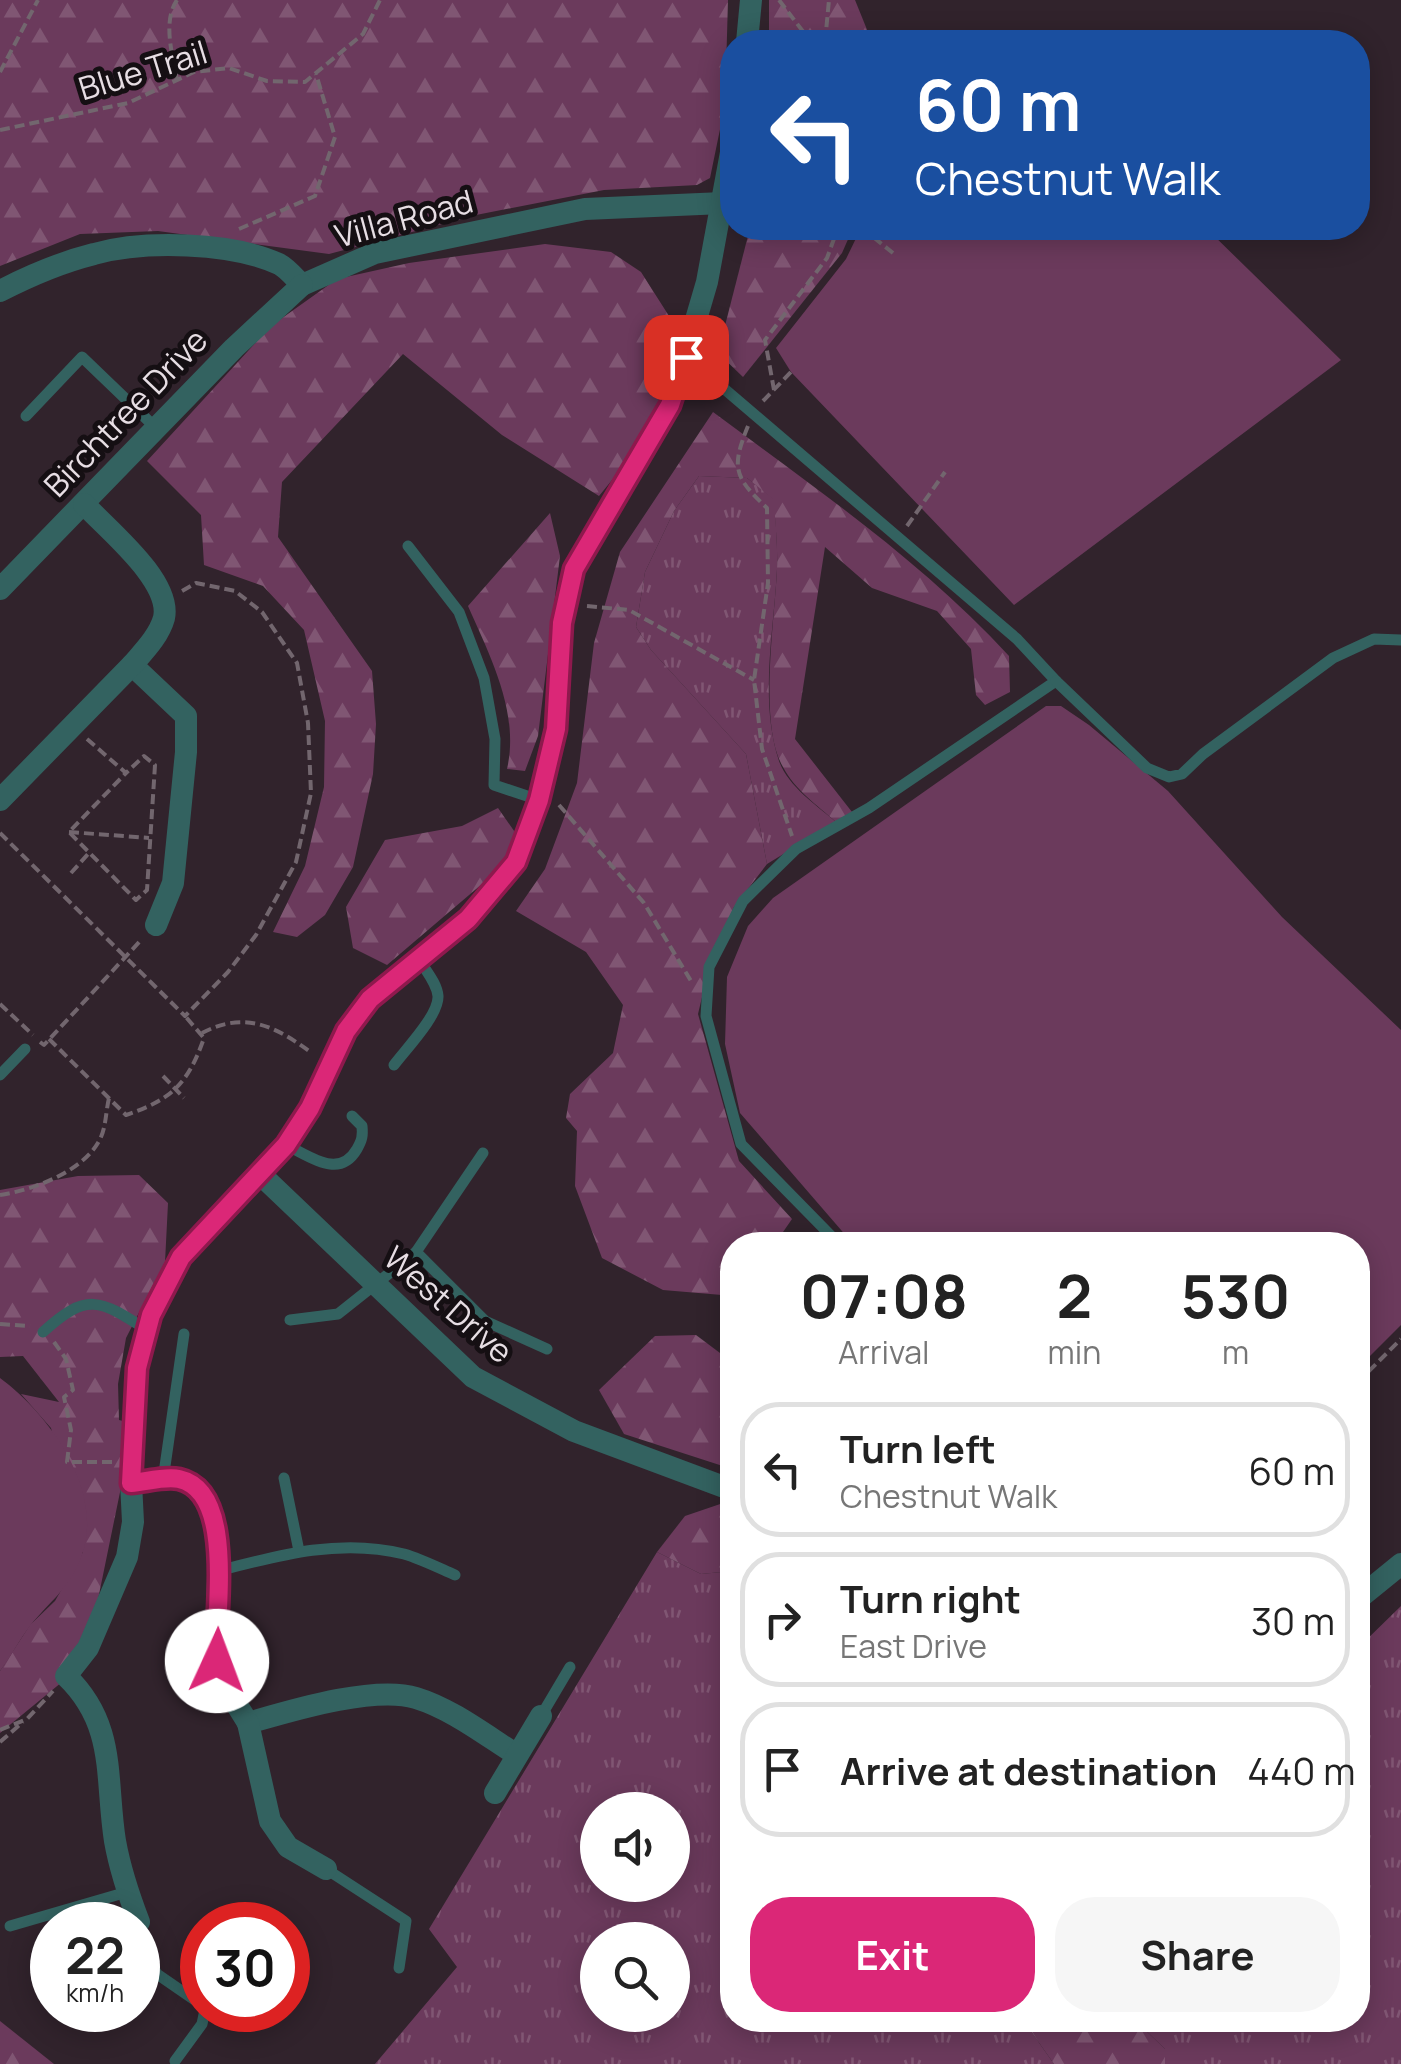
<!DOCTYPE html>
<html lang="en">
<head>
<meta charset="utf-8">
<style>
  body { margin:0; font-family:Manrope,sans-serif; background:#f6f6f6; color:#222; height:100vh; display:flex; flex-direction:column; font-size:38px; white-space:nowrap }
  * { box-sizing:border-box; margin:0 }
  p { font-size:32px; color:#767676 }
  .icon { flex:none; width:55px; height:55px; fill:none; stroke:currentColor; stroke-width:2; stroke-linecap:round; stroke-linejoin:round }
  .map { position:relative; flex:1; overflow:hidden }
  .sheet { position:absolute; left:720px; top:1232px; width:650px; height:800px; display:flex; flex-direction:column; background:#fff; border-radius:40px; box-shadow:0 5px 25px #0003 }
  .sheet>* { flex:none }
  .top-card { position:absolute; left:720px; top:30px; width:650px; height:210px; border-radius:40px; box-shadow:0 5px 25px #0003; background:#1a4fa0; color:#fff; overflow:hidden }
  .fabs { position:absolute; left:580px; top:1792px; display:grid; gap:20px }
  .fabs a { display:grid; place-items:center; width:110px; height:110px; border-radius:50%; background:#fff; box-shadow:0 5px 25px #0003; font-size:50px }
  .speed { position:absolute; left:30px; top:1902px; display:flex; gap:20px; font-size:50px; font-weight:700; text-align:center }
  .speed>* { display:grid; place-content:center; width:130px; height:130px; border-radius:50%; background:#fff; box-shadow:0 5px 25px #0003; line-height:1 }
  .speed small { font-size:25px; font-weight:400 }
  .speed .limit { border:15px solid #d22; background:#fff; color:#111 }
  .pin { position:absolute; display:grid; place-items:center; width:85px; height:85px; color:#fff; margin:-42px; border-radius:20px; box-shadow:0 5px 15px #0006 }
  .me { position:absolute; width:110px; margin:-55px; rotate:2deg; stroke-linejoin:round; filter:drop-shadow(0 0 8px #0008) }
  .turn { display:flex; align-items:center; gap:35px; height:210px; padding:0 30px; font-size:45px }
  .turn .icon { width:130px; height:130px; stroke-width:2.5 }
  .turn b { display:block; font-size:70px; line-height:85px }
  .eta { display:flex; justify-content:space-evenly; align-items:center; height:170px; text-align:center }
  .eta b { font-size:60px; font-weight:700; line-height:70px }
  .action { display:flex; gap:20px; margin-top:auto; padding:20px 30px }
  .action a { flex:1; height:115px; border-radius:40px; background:#db2777; color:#fff; font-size:40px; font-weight:700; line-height:115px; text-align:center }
  .action a+a { background:#f6f6f6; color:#222 }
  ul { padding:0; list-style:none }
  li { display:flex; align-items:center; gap:30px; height:135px; margin:0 20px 15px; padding:0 10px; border:5px solid #e0e0e0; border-radius:40px }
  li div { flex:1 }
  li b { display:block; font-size:38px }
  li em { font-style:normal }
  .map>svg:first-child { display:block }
  .grass { fill:url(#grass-tufts); fill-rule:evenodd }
  .forest { fill:url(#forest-firs) }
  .park { fill:#6b3a5c }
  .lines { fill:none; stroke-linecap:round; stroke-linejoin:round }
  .path { stroke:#72666e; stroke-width:4; stroke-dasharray:10 5; stroke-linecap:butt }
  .lane { stroke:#336260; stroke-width:11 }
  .street { stroke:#336260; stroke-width:22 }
  .route-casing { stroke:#8e194d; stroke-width:25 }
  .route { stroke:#db2777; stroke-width:18 }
  .labels { text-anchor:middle; stroke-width:10; stroke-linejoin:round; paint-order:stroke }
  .street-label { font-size:32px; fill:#e7dee4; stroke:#150f13 }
</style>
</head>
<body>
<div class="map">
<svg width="1401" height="2064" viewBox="0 0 1401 2064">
  <defs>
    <pattern id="grass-tufts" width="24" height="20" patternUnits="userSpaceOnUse" patternTransform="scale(2.5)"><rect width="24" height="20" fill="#6b3a5c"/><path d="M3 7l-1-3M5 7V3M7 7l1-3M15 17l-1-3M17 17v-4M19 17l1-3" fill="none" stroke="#805673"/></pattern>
    <pattern id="forest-firs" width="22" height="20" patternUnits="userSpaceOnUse" patternTransform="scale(2.5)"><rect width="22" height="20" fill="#6b3a5c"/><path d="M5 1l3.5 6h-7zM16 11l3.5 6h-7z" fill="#805673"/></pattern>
  </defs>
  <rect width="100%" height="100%" fill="#31232c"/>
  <g class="grass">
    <path d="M 699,476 L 747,478 L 775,500 C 775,523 778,546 777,569 C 774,631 759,700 779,761 C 788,786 816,805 836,822 L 767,864 L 746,754 L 651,650 L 636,627 L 645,572 L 674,511 Z"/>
    <path d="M 657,1552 L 701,1574 L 732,1571 L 732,2020 L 1023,2020 L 1054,2064 L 375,2064 L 457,1967 L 429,1929 ZM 598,1810 L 672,1810 L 672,1885 L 598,1885 ZM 598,1940 L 672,1940 L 672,2015 L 598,2015 Z"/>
    <path d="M 1401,1606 L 1401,2064 L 1165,2064 L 1165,2049 L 1135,2020 L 1358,2020 L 1358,1648 Z"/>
  </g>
  <g class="forest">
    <path d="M 0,0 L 728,0 L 725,105 L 710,178 L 697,185 L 604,190 L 476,215 L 329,254 L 158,231 L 80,234 L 0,266 Z"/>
    <path d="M 769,0 L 855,0 L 872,42 L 769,42 Z"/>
    <path d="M 750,228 L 853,228 L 842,253 L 743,377 L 718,353 Z"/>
    <path d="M 545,244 L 611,252 L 641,272 L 669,316 L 671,383 L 621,469 L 599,496 L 502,435 L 403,354 L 282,482 L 278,537 L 372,671 L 376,724 L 373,774 L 353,867 L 325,915 L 297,937 L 273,932 L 305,866 L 324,787 L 325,721 L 304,630 L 263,586 L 204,565 L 201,515 L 147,461 L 271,326 L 337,279 L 409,263 Z"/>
    <path d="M 713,412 C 815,488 923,562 1009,656 L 1010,692 L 985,705 L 976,695 L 971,649 L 937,611 L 872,588 L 825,547 L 795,739 L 852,812 L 836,822 C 817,805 795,790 783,767 C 758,725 775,618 777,569 C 778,546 775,523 774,500 L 747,478 L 699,476 L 674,511 L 645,572 L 636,627 L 651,650 L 746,754 L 767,864 L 734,907 L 711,959 L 698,1014 L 739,1161 L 792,1219 L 774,1245 L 732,1245 L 732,1286 L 722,1295 L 663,1290 L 602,1258 L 575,1186 L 577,1131 L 566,1118 L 570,1094 L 613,1053 L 623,1005 L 586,952 L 516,911 L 545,869 L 577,783 L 594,643 L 620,552 Z"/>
    <path d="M 550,513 L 560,556 L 538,736 L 525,771 L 507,769 C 520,713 490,656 468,606 Z"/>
    <path d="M 498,808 L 519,838 L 489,878 L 387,965 L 353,948 L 346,907 L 385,840 L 462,826 Z"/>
    <path d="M 139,1175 L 168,1203 L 165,1262 L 126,1338 L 118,1384 L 119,1420 L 134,1424 L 88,1648 L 62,1682 L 0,1733 L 0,1671 L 30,1625 L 55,1601 L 83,1552 L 51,1428 L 21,1394 L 59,1402 L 23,1356 L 0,1357 L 0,1190 L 78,1176 Z"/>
    <path d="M 696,1335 L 732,1362 L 732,1469 L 624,1434 L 599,1390 L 655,1336 Z"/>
    <path d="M 732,1500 L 732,1571 L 701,1574 L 657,1552 L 685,1516 Z"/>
    <path d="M 1023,2020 L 1135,2020 L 1165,2049 L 1165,2064 L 1054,2064 Z"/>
    <path d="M 0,2021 L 54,2064 L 0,2064 Z"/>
  </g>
  <g class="park">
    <path d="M 861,228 L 1206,228 L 1341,360 L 1014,605 L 791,372 L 776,348 L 846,259 Z"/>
    <path d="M 1046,706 L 1061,706 L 1089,725 L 1168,791 L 1282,917 L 1401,1030 L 1401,1325 L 1358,1368 L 1358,1245 L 854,1245 L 740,1113 L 725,1044 L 727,977 L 748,926 L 773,898 Z"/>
    <path d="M 0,1378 C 50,1415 106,1492 81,1558 C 69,1589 49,1602 30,1626 C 19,1640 11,1657 0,1671 Z"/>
  </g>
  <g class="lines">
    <g class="path">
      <path d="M 177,0 C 162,22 173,56 177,80"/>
      <path d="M 779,0 L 811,42"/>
      <path d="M 825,42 L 829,0"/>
      <path d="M 0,72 L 38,0"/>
      <path d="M 0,130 L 128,103 L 194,72 L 229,68 L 267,81 L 305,82 L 363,34 L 380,0"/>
      <path d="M 862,228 L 893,253"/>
      <path d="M 239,229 L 315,196 L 335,137 L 316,74"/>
      <path d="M 774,390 L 765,340 L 827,258 L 838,228"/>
      <path d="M 763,401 L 791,372"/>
      <path d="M 748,426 C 731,468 734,477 767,508 L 768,583 L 754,680 L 762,749 L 792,836"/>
      <path d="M 907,526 L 945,472"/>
      <path d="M 587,606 L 629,610 L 754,680"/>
      <path d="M 87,739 L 126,773 L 144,756 L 155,765 L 147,890 L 136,900 L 69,832 L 126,773"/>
      <path d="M 559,805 L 644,903 L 691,981"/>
      <path d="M 69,832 L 149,838"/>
      <path d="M 0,833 L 185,1016 L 228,972 L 256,935 L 296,862 L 311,793 L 308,723 L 297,663 L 262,612 L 235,591 L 196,583 L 182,591"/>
      <path d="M 71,873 L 88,854"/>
      <path d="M 0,1004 L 33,1035"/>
      <path d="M 202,1033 C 246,1010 276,1027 312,1053"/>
      <path d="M 49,1039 L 126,1115 C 171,1100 188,1084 204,1038 L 185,1016"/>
      <path d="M 40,1042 L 44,1045 L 142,939"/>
      <path d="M 163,1076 L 184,1098"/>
      <path d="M 0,1195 C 33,1190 86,1171 101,1137 C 106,1126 106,1110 109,1098"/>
      <path d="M 0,1324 L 30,1326"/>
      <path d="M 54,1342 L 66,1359 L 73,1390 L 64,1397 L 71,1430 L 67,1462 L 113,1462"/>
      <path d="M 1358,1382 L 1401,1339"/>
      <path d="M 0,1730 L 27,1719 L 53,1691"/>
      <path d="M 0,1742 L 23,1722"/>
    </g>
    <g class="lane">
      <path d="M 687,357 L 1017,639 L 1056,681 L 869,808 L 796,849 L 743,901 L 709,967 L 706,1016 L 741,1144 L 840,1245"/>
      <path d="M 26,416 L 82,357 L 158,430"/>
      <path d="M 408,546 L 459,612 L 484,678 L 495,739 L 494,785 L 539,800"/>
      <path d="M 1056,681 L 1147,768 L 1169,777 L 1182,774 L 1203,754 L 1333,658 L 1374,639 L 1401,640"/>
      <path d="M 394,1065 C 406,1049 439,1015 438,996 C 437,983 425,970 419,959"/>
      <path d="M 0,1075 L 25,1049"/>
      <path d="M 286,1145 C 310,1156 339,1180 357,1149 C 362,1140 363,1136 362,1126 L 352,1116"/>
      <path d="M 416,1252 L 485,1321 L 547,1349"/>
      <path d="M 290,1320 L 338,1314 L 416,1252 L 483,1153"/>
      <path d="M 43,1332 C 87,1292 99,1299 147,1330"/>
      <path d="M 284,1478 L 299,1551"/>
      <path d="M 163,1480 L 184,1334"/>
      <path d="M 218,1571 C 279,1555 341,1538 404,1554 C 421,1559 439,1568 455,1575"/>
      <path d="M 541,1716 L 570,1667"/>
      <path d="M 326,1869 L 406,1921 L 399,1968"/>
      <path d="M 139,1922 L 149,1961 L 157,1974 L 202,2005"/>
      <path d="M 10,1926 L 127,1892"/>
      <path d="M 175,2061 L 202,2024 L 205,2010"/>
    </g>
    <g class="street">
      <path d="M 747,42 L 751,0"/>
      <path d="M 0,291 C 29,276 62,262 94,254 C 144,240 231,242 279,264 C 287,268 295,278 302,285 L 375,253 L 585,209 L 723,203"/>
      <path d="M 0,589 L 234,348 L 302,285"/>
      <path d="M 132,665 L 186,716 L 186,752 L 173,883 L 156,925"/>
      <path d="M 0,800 L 132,665 C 144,651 159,636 164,618 C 172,581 108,530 84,504"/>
      <path d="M 259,1173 L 473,1377 L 574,1431 L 732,1490"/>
      <path d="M 131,1483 C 145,1482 163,1477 177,1479 C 241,1489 209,1621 217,1661 C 222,1684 236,1703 248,1723 C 290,1711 374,1685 416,1698 C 452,1709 485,1735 517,1755"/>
      <path d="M 1358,1599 L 1401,1564"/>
      <path d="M 248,1723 L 270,1821 L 288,1847 L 326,1869"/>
      <path d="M 495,1793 L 541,1716"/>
      <path d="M 139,1922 C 129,1896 120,1869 115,1841 C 105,1778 117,1725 66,1676 L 88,1648 L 127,1557 L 133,1522 L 131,1483 L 137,1369 L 151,1315 L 181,1257 L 286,1145 L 310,1108 L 346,1031 L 369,999 L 468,919 L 516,862 L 539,800 L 556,729 L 562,623 L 574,569 L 671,405 L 707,282 L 732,147"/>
    </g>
  </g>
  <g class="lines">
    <g class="route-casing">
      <path id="route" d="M 217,1661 C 213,1619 238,1492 179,1479 C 165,1476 145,1482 131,1483 L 137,1368 L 151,1315 L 181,1257 L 286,1145 L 310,1108 L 346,1031 L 370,999 L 468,919 L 516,862 L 539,800 L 556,729 L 562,623 L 574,569 L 670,405 L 686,357"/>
    </g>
    <use href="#route" class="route"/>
  </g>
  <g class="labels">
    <g class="street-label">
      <text transform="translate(143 71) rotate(-17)" y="11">Blue Trail</text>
      <text transform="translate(404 219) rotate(-15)" y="11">Villa Road</text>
      <text transform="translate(126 413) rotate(-46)" y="11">Birchtree Drive</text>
      <text transform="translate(448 1305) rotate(41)" y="11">West Drive</text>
    </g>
  </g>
</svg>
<div class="fabs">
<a><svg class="icon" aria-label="sound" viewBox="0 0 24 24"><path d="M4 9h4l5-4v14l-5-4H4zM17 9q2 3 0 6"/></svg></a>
<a><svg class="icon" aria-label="search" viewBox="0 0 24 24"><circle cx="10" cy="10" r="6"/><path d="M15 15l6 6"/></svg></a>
</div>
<div class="speed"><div>22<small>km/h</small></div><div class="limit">30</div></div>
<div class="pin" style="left:686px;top:357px;background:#d93025"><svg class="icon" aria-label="arrive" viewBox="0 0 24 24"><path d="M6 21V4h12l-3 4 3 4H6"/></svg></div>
<svg class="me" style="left:217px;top:1661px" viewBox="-20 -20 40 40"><circle r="19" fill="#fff"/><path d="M0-13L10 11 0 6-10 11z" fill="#db2777"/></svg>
<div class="top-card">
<div class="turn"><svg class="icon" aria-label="left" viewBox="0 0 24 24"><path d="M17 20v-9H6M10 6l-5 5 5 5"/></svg><div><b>60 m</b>Chestnut Walk</div></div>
</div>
<section class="sheet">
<div class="eta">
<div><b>07:08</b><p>Arrival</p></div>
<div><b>2</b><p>min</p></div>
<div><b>530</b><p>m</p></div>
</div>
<ul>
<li><svg class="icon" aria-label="left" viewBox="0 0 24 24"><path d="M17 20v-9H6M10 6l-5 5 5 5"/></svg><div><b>Turn left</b><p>Chestnut Walk</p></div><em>60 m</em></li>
<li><svg class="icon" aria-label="right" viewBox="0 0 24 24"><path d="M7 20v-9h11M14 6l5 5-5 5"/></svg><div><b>Turn right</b><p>East Drive</p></div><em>30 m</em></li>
<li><svg class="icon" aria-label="arrive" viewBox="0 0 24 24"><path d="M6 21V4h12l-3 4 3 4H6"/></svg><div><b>Arrive at destination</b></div><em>440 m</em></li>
</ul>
<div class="action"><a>Exit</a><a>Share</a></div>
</section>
</div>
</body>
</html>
